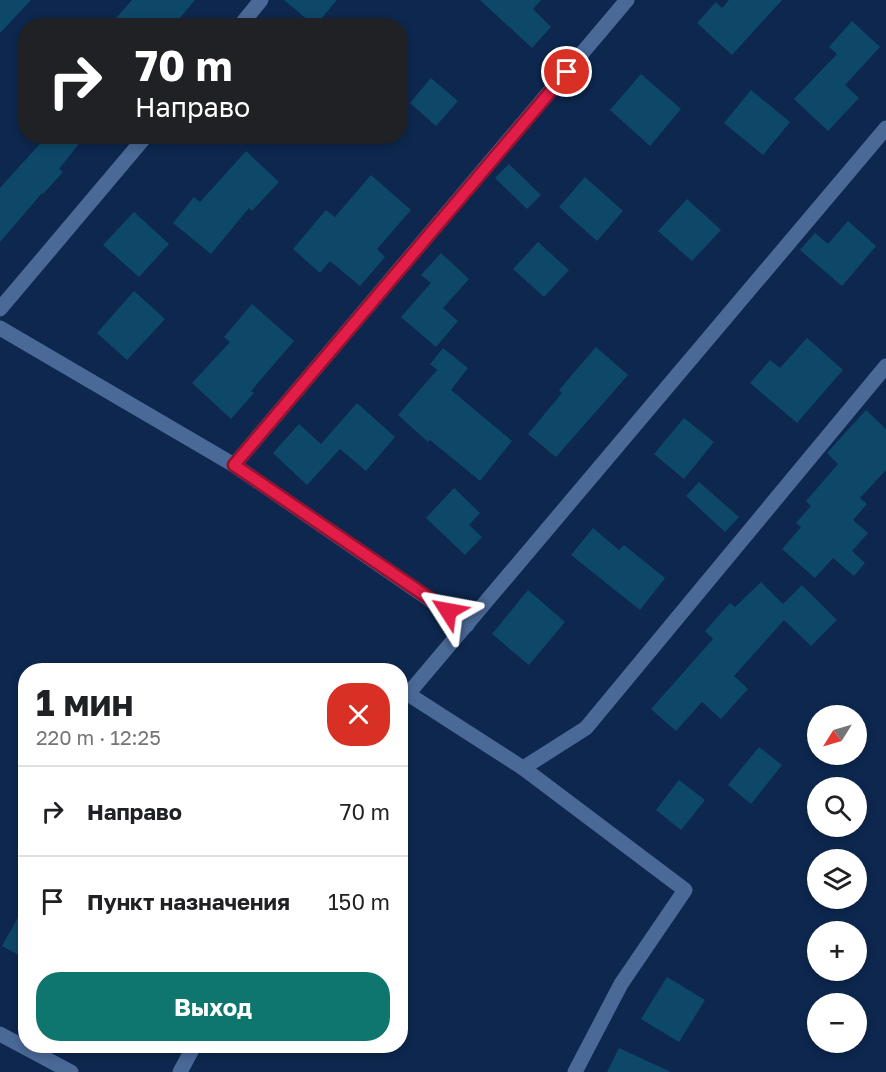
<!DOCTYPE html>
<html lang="ru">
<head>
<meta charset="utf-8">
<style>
  body { margin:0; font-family:"Golos Text",sans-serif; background:#f2f2f2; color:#202124; height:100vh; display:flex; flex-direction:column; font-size:22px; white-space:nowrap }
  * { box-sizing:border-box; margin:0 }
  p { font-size:20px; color:#757577 }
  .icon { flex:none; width:33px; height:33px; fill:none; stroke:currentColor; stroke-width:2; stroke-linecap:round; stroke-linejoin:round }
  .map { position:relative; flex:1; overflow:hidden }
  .panel { position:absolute; left:18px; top:663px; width:390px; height:390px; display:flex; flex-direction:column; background:#fff; border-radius:24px; box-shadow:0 3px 9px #0003 }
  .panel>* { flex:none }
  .banner { position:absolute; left:18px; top:18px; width:390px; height:126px; border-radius:24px; box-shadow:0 3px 9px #0003; background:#202124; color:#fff; overflow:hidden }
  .needle { width:39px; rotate:233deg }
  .fabs { position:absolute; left:807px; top:705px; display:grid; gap:12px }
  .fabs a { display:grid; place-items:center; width:60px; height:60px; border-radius:50%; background:#fff; box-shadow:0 3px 9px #0003; font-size:30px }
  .pin { position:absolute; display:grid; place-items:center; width:51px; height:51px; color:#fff; margin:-26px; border:3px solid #fff; border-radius:50%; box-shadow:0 2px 6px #0007 }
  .me { position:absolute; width:66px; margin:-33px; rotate:304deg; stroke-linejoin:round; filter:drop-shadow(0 0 4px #0008) }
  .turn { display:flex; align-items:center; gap:21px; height:126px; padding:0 18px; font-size:27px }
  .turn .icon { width:78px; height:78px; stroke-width:2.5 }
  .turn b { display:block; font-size:42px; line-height:51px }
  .round { display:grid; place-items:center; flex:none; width:63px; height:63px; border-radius:24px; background:#f2f2f2 }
  .summary { display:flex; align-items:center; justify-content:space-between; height:102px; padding:0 18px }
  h1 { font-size:36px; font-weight:700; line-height:45px }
  .primary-button { display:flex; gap:12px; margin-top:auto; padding:12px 18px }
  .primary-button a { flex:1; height:69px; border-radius:24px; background:#0f766e; color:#fff; font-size:24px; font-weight:700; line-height:69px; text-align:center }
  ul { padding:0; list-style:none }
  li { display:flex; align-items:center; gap:18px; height:90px; padding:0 18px; border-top:2px solid #e0e0e0 }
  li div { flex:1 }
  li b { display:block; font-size:22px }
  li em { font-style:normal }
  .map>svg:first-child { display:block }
  .building { fill:#0d4868 }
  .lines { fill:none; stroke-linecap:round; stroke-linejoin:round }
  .minor { stroke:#4a6997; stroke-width:15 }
  .route-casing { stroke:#92132f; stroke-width:15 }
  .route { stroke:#e11d48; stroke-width:10 }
</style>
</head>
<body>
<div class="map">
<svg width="886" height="1072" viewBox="0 0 886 1072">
  <rect width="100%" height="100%" fill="#0d274e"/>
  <g class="building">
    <path d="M 0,0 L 31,0 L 0,33 Z"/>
    <path d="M 132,0 L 195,0 L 173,26 L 109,26 Z"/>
    <path d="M 284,0 L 337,0 L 315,26 Z"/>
    <path d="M 480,0 L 541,0 L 533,9 L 551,27 L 532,48 Z"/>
    <path d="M 729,0 L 782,0 L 732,55 L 697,23 L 716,2 L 722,8 Z"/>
    <path d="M 852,21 L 880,47 L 845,85 L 859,98 L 828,131 L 794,99 L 837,54 L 829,47 Z"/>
    <path d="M 641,74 L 681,109 L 650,146 L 610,110 Z"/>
    <path d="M 431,78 L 458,101 L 436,126 L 410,103 Z"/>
    <path d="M 751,90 L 790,122 L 763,155 L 724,123 Z"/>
    <path d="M 47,136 L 85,136 L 59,169 L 63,172 L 43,194 L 42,193 L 0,242 L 0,188 Z"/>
    <path d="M 246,151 L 279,182 L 252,211 L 249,208 L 211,254 L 173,223 L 194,197 L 200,202 Z"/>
    <path d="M 509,164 L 541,195 L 527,209 L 495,178 Z"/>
    <path d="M 371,175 L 411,210 L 377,249 L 385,257 L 360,286 L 330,261 L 320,273 L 293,249 L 326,210 L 335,217 Z"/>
    <path d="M 585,177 L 623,211 L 597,241 L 559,207 Z"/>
    <path d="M 687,199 L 721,230 L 692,261 L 658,231 Z"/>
    <path d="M 134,212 L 169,244 L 139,277 L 103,245 Z"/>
    <path d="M 848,221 L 876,246 L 842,286 L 800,250 L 815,233 L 828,244 Z"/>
    <path d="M 538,242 L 569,270 L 544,297 L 513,269 Z"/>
    <path d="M 441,253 L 469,279 L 443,308 L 458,321 L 436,347 L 401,317 L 431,283 L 421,275 Z"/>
    <path d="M 134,291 L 165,319 L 127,360 L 97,333 Z"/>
    <path d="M 252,304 L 294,341 L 251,391 L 254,393 L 231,419 L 192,383 L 230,342 L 224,337 Z"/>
    <path d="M 807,338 L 843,370 L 797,423 L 750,383 L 770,360 L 780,368 Z"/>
    <path d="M 596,347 L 628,375 L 556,457 L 528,434 L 562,393 L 559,390 Z"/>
    <path d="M 443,348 L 468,368 L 451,390 L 512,441 L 480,481 L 430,440 L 428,442 L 398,415 L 437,370 L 430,364 Z"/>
    <path d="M 357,403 L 395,437 L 366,471 L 340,449 L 307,485 L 273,453 L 299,424 L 321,444 Z"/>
    <path d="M 866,410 L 886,429 L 886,470 L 860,498 L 867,504 L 853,520 L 868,533 L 852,551 L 865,563 L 854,576 L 833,558 L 815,578 L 782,549 L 801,527 L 796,523 L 811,506 L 806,501 L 838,464 L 827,453 Z"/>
    <path d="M 684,418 L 714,442 L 684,479 L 654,454 Z"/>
    <path d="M 699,482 L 739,517 L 725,532 L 686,496 Z"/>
    <path d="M 454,488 L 480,513 L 469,525 L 482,537 L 465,555 L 426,518 Z"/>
    <path d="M 593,528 L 619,550 L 624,545 L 665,578 L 640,610 L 571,555 Z"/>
    <path d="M 761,582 L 783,604 L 802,585 L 837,620 L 811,646 L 784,620 L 734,676 L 748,689 L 721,719 L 702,702 L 676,731 L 651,709 L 713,639 L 705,631 L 730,603 L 735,607 Z"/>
    <path d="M 528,590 L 565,622 L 529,665 L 492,634 Z"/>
    <path d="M 759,747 L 782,765 L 751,804 L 728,785 Z"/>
    <path d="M 679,780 L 705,800 L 681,830 L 656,810 Z"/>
    <path d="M 26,903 L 26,959 L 2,946 Z"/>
    <path d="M 667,977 L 705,1000 L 679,1042 L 641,1019 Z"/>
    <path d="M 619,1048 L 671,1072 L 607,1072 Z"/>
  </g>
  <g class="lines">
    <g class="minor">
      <path d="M 240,26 L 261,0"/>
      <path d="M 0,309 L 146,136"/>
      <path d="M 0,328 L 234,465 L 627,0"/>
      <path d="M 234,465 L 467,625"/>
      <path d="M 523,768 L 408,694 L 886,128"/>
      <path d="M 0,1034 L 71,1072"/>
      <path d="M 180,1072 L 194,1046"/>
      <path d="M 575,1072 L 621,984 L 685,890 L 523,768 L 586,728 L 886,366"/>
    </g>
  </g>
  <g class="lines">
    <g class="route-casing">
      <path id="route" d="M 448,611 L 234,465 L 567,72"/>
    </g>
    <use href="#route" class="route"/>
  </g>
</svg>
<div class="fabs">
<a><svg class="needle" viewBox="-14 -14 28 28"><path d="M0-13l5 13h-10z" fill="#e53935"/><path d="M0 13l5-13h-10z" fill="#757577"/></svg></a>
<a><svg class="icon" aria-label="search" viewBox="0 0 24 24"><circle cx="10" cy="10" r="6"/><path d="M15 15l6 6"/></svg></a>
<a><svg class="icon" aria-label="layers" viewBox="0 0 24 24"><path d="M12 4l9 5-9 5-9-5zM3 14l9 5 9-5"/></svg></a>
<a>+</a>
<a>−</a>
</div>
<div class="pin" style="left:567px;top:72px;background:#d93025"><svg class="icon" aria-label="arrive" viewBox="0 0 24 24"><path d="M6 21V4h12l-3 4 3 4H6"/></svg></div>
<svg class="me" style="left:448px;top:611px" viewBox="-20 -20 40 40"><path d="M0-17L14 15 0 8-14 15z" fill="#e11d48" stroke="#fff" stroke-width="4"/></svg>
<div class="banner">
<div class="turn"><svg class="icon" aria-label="right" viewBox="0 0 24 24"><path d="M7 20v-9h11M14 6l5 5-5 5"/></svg><div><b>70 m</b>Направо</div></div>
</div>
<section class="panel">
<div class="summary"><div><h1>1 мин</h1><p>220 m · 12:25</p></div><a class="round" style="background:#d93025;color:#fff"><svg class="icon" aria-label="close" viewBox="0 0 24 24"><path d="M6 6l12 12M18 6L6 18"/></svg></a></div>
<ul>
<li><svg class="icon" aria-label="right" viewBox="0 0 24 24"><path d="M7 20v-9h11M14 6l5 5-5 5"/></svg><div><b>Направо</b></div><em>70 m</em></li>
<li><svg class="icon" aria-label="arrive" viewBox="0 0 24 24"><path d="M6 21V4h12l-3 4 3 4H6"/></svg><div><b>Пункт назначения</b></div><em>150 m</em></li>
</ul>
<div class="primary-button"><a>Выход</a></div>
</section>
</div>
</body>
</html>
